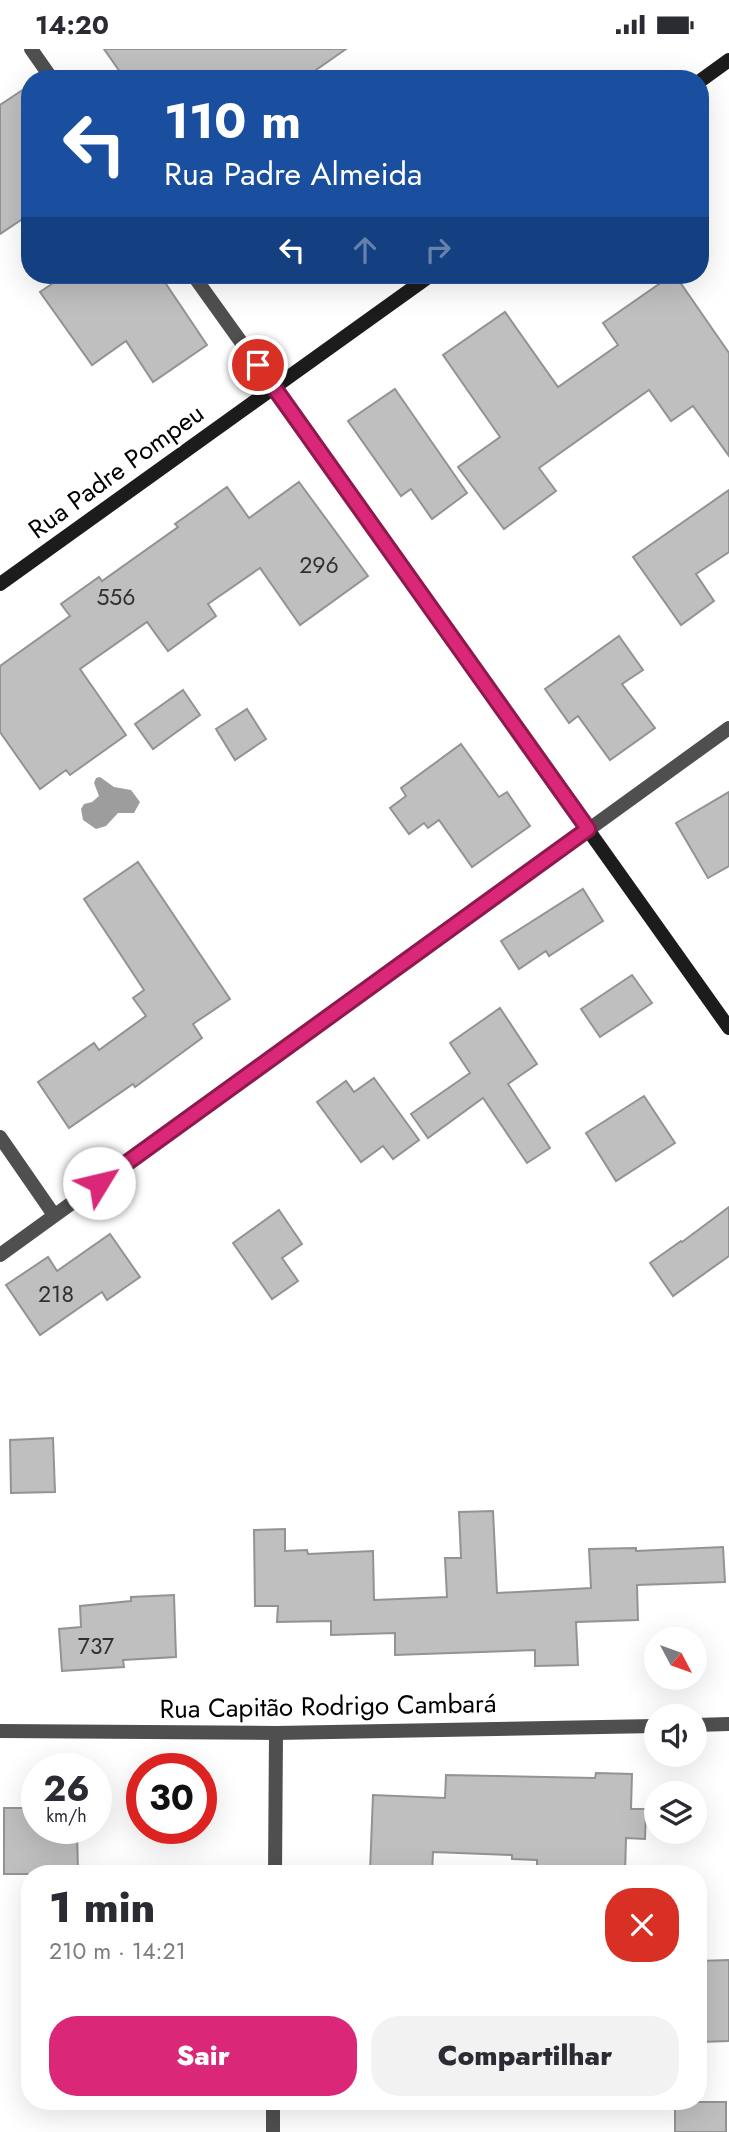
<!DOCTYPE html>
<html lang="pt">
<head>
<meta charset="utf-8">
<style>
  body { margin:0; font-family:Jost,sans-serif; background:#f2f2f3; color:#2b2b33; height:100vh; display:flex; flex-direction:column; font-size:26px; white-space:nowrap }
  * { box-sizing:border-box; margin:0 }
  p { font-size:23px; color:#7c7c81 }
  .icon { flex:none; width:38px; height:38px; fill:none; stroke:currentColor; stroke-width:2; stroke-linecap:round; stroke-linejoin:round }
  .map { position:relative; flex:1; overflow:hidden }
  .sheet { position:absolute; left:21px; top:1816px; width:686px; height:245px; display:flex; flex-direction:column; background:#fff; border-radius:28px; box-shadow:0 7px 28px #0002 }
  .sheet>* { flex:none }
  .hud { position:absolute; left:21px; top:21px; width:688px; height:214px; border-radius:28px; box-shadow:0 7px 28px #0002; background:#1a4fa0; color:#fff; overflow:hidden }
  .needle { width:46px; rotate:131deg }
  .controls { position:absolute; left:644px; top:1578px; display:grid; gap:14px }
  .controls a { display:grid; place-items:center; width:63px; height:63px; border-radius:50%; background:#fff; box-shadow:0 7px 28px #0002; font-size:35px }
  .speed { position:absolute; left:21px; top:1704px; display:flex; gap:14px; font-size:35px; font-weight:700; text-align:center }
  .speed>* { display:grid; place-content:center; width:91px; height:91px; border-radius:50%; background:#fff; box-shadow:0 7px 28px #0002; line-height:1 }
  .speed small { font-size:18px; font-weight:400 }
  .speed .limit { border:10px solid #d22; background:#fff; color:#111 }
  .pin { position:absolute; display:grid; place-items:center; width:60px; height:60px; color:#fff; margin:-30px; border:4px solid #fff; border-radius:50%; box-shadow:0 2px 7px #0007 }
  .me { position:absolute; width:77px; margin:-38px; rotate:54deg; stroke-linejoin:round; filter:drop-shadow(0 0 5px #0008) }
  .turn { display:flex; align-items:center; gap:24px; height:147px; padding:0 28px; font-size:32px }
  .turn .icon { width:91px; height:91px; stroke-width:2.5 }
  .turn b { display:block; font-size:49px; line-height:60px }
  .lanes { display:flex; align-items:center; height:66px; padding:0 28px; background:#0003; justify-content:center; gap:35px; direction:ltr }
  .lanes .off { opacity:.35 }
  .round { display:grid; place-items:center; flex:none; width:74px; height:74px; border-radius:28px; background:#f2f2f3 }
  .summary { display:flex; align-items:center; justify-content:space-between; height:119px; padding:0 28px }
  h1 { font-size:42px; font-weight:800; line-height:52px }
  .primary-button { display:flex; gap:14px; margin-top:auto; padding:14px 28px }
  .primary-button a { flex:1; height:80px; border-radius:28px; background:#db2777; color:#fff; font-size:28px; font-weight:800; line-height:80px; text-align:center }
  .primary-button a+a { background:#f2f2f3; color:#2b2b33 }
  .status { display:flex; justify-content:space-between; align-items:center; height:49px; padding:0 35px; background:#fff; direction:ltr }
  .status svg { height:19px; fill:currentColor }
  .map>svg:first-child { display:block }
  .water { fill:#9d9d9d }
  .building { fill:#bfbfbf; stroke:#939393; stroke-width:2 }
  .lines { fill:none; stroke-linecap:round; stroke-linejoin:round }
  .street { stroke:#4f4f4f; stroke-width:14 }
  .secondary { stroke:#1c1c1c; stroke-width:14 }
  .route-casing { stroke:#8e194d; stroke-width:18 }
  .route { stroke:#db2777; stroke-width:12 }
  .labels { text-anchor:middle; stroke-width:6; stroke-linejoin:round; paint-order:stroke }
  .number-label { font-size:23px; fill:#303030 }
  .street-label { font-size:26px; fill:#000; stroke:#fff }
</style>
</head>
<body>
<div class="status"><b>14:20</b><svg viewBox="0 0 49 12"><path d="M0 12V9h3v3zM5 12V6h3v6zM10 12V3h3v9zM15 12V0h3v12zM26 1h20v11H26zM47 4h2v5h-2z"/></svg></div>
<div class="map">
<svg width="729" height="2083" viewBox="0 0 729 2083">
  <rect width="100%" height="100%" fill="#fff"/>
  <path class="water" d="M 100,728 L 114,738 L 131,741 L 140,753 L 134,764 L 118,764 L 106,777 L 96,780 L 83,771 L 81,760 L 84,755 L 92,753 L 99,747 L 94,734 L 96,729 Z"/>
  <g class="building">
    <path d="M 104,0 L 346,0 L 303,30 L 125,30 Z"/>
    <path d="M 30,36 L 30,165 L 0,185 L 0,56 Z"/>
    <path d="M 65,226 L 160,226 L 207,296 L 153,333 L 126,292 L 92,316 L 40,243 Z"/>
    <path d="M 672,226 L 675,226 L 729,304 L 729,407 L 693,357 L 671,372 L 649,341 L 539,419 L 556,442 L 504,480 L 458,418 L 500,388 L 443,306 L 505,263 L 558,338 L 618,296 L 603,274 Z"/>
    <path d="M 395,340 L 467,444 L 432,470 L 411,440 L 401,447 L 348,372 Z"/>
    <path d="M 299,433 L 368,527 L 300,576 L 260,519 L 208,555 L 216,567 L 168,602 L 147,573 L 80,620 L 126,686 L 70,726 L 66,721 L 40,740 L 0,683 L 0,617 L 70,567 L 61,555 L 99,528 L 102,532 L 178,478 L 175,475 L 227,438 L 249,469 Z"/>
    <path d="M 729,441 L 729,503 L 696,525 L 714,552 L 681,576 L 633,508 Z"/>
    <path d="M 619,587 L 643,621 L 622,635 L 655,679 L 610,711 L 578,667 L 569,674 L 545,640 Z"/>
    <path d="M 183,641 L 200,666 L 153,700 L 135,675 Z"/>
    <path d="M 247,660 L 266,690 L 235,711 L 216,680 Z"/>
    <path d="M 461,695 L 499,748 L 507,743 L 530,777 L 472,818 L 439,771 L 428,779 L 424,774 L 409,785 L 390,759 L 406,747 L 401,739 Z"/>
    <path d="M 729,743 L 729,817 L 708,829 L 676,774 Z"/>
    <path d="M 138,813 L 230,950 L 193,975 L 202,989 L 135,1038 L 133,1035 L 69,1079 L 38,1033 L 94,994 L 99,1001 L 146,967 L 133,949 L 144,941 L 84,850 Z"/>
    <path d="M 583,840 L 603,872 L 549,907 L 546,902 L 519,920 L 501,892 Z"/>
    <path d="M 632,926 L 652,954 L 600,988 L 581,960 Z"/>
    <path d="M 500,959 L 537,1015 L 508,1035 L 550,1099 L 527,1114 L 483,1049 L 428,1089 L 411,1065 L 470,1024 L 450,994 Z"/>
    <path d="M 374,1029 L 419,1091 L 393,1110 L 383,1097 L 361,1113 L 317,1053 L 346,1032 L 354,1043 Z"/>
    <path d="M 644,1047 L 675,1094 L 616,1132 L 586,1084 Z"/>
    <path d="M 729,1158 L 729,1207 L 673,1247 L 650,1214 L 681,1192 L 682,1193 Z"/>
    <path d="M 279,1161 L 302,1195 L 282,1209 L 298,1232 L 272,1250 L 233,1194 Z"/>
    <path d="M 110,1185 L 140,1228 L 107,1251 L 102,1243 L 40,1286 L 6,1236 L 48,1208 L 57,1222 Z"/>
    <path d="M 53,1389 L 55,1443 L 11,1444 L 10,1391 Z"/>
    <path d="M 493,1462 L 497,1544 L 591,1539 L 589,1500 L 636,1499 L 636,1502 L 723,1498 L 725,1533 L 637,1536 L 638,1571 L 576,1573 L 578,1616 L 535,1617 L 535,1601 L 395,1606 L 395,1584 L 331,1586 L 331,1572 L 277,1573 L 278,1557 L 255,1557 L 254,1481 L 285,1480 L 285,1502 L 307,1501 L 308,1505 L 373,1502 L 374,1551 L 447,1548 L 445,1509 L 461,1509 L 459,1463 Z"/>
    <path d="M 174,1546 L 176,1608 L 123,1611 L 124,1618 L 62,1622 L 59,1580 L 81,1578 L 80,1557 L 131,1552 L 131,1548 Z"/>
    <path d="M 596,1724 L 632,1725 L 631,1760 L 646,1760 L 645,1790 L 626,1789 L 625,1825 L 537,1825 L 537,1811 L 512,1810 L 512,1806 L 433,1803 L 432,1824 L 370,1822 L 373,1746 L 445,1749 L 446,1726 L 595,1729 Z"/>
    <path d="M 4,1759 L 37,1759 L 37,1780 L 77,1780 L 78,1825 L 4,1825 Z"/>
    <path d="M 729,1911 L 729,1992 L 700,1993 L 699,1912 Z"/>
    <rect x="675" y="2053" width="51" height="30"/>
  </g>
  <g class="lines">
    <g class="street">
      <path d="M 31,0 L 52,30"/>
      <path d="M 193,226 L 274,339"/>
      <path d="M 0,1088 L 54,1166"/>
      <path d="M 0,1206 L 729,679"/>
      <path d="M 695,1676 L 729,1675"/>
      <path d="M 0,1682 L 276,1684 L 656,1677"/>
      <path d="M 275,1825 L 276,1684"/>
      <path d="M 273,2083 L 273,2053"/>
    </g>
    <g class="secondary">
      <path d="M 700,32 L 729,11"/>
      <path d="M 274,339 L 729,979"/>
      <path d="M 0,535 L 431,226"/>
    </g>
  </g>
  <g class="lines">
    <g class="route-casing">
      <path id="route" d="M 99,1134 L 588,780 L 258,316"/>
    </g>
    <use href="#route" class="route"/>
  </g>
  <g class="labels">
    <g class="number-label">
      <text x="319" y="524">296</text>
      <text x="116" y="556">556</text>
      <text x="56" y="1253">218</text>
      <text x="96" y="1605">737</text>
    </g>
    <g class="street-label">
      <text transform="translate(116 422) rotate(-36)" y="9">Rua Padre Pompeu</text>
      <text transform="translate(328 1657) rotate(-1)" y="9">Rua Capitão Rodrigo Cambará</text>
    </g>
  </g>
</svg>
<div class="controls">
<a><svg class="needle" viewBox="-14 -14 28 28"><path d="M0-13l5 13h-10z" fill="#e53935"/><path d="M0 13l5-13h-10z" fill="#7c7c81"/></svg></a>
<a><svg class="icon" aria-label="sound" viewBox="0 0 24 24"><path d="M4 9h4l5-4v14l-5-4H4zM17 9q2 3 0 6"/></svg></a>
<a><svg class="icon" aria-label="layers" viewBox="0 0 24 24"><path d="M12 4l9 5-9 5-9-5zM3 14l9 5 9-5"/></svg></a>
</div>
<div class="speed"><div>26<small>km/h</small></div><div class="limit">30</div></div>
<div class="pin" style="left:258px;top:316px;background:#d93025"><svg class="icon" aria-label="arrive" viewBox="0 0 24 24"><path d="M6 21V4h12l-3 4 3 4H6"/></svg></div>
<svg class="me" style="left:99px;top:1134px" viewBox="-20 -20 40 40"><circle r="19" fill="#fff"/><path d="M0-13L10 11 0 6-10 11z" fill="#db2777"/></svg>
<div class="hud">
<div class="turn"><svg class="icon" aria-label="left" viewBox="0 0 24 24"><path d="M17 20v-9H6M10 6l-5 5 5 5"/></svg><div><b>110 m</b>Rua Padre Almeida</div></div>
<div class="lanes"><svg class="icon" aria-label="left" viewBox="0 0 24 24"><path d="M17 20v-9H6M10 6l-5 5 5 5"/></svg><svg class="icon off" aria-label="ahead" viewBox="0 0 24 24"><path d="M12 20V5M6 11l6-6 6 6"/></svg><svg class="icon off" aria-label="right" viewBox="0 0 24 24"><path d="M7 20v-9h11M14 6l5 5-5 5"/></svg></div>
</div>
<section class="sheet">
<div class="summary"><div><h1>1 min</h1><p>210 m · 14:21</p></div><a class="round" style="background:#d93025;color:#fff"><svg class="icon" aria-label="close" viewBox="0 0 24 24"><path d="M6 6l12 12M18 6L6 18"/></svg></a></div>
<div class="primary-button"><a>Sair</a><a>Compartilhar</a></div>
</section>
</div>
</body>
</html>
